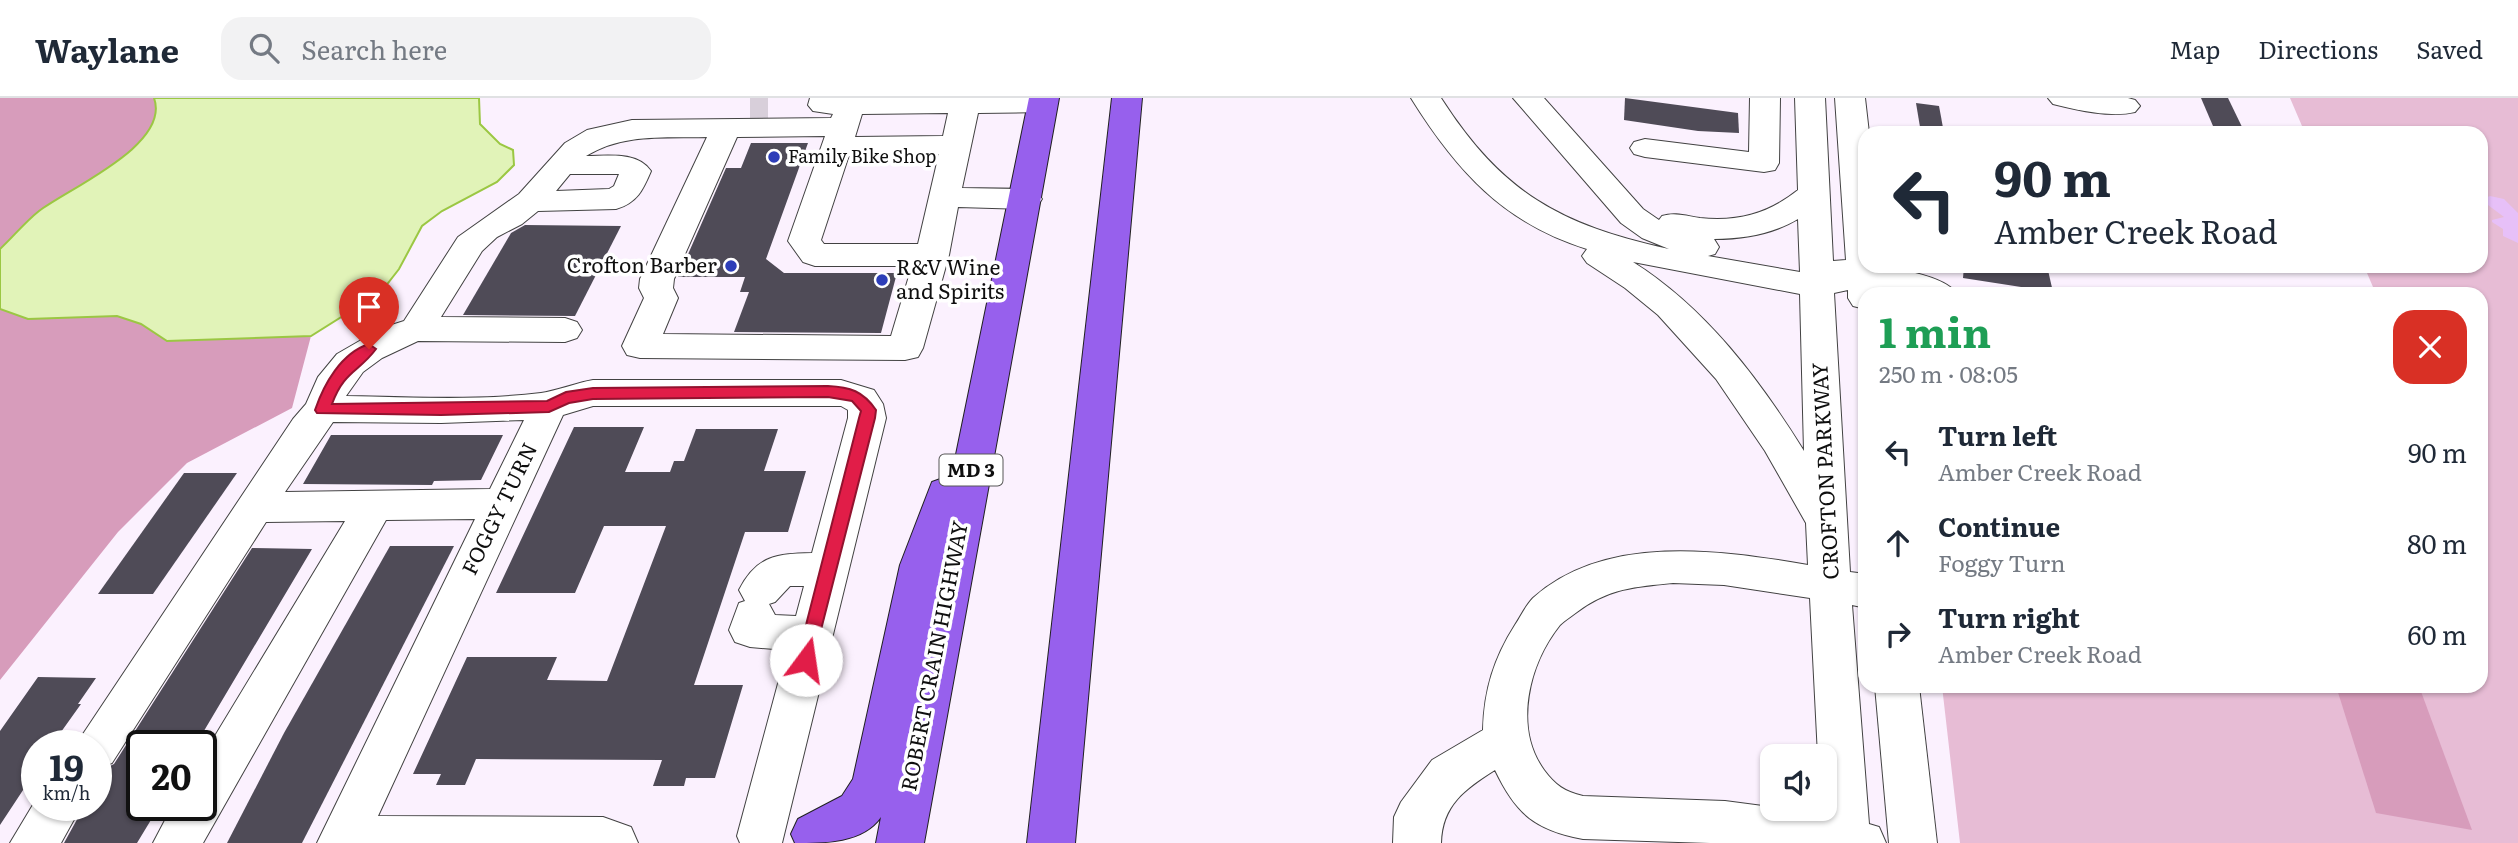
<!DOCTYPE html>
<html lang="en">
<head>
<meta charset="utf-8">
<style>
  body { margin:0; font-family:Literata,serif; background:#f2f2f3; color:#1f2937; height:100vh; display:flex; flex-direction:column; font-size:26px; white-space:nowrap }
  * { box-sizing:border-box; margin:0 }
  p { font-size:23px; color:#747a83 }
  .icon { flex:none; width:38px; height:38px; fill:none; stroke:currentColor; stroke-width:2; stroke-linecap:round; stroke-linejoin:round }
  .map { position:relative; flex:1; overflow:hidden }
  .panel { position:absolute; left:1858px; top:189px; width:630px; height:406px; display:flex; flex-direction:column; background:#fff; border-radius:21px; box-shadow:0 2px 5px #0004 }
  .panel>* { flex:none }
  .top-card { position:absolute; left:1858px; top:28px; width:630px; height:147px; border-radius:21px; box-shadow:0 2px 5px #0004; background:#fff; color:#1f2937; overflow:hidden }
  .buttons { position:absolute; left:1760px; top:646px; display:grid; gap:14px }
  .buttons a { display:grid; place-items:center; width:77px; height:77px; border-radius:14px; background:#fff; box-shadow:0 2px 5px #0004; font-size:35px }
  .speed { position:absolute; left:21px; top:632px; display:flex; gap:14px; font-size:35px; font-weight:700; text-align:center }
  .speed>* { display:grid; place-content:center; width:91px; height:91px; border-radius:50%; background:#fff; box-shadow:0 2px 5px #0004; line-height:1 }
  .speed small { font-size:18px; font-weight:400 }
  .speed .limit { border:4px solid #111; border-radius:10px; background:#fff; color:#111 }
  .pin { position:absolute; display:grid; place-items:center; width:60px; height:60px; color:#fff; margin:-72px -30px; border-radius:50% 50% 50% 0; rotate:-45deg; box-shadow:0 0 7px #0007 }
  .pin .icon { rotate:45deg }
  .me { position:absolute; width:77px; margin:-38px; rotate:14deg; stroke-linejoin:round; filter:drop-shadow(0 0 5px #0008) }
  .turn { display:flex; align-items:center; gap:24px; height:147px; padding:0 21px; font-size:32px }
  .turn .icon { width:91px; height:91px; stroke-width:2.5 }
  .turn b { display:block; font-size:49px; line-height:60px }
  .round { display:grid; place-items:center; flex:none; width:74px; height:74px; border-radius:21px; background:#f2f2f3 }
  .summary { display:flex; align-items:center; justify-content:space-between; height:119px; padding:0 21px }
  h1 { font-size:42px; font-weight:700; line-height:52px; color:#1e9e55 }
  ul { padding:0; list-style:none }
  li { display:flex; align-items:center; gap:21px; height:91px; padding:0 21px }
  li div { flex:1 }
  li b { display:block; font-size:26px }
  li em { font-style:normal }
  header { display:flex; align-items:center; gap:42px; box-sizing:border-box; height:98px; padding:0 35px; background:#fff; border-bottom:2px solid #e0e1e3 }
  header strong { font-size:33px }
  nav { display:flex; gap:38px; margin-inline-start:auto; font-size:24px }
  .search { width:490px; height:63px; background:#f2f2f3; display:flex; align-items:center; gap:18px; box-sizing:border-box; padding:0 24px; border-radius:21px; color:#747a83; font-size:26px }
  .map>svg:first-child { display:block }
  .green { fill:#e7bcd5 }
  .forest { fill:#d79cbb }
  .sand { fill:#e7c0f8 }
  .water { fill:#e1f3b8; stroke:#9bc743; stroke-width:2 }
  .building { fill:#4f4b57 }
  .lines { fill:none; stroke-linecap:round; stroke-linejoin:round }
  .minor-tunnel { stroke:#d8cfda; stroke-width:33; stroke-dasharray:33 17; stroke-linecap:butt }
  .minor-casing { stroke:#424242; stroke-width:2 }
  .highway-casing { stroke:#202020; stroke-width:2 }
  .minor { fill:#fff; fill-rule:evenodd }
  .highway { fill:#9760ed; fill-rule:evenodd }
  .route { fill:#e11d48; stroke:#92132f; stroke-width:2 }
  .poi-dot { fill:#2d3db8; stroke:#fff; stroke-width:2.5 }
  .labels { text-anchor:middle; stroke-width:7; stroke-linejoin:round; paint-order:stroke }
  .far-poi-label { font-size:18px; fill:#0f0f0f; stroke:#fff; text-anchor:start }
  .shield { fill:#fff; stroke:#575757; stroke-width:2 }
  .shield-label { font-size:19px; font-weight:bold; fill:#0f0f0f }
  .poi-label { font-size:21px; fill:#0f0f0f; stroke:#fff; text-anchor:end }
  .street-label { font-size:21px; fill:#0f0f0f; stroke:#fff }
</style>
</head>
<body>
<header>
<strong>Waylane</strong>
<div class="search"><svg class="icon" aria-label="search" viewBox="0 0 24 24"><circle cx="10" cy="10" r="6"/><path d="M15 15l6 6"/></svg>Search here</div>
<nav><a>Map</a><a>Directions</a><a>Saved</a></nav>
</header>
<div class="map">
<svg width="2518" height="745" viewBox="0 0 2518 745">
  <rect width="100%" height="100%" fill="#fbf1fe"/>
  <path class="green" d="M 2290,0 L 2518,0 L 2518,745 L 1960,745 L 1942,588 L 2482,588 L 2482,196 L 2376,196 L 2364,168 L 2482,168 L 2482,35 L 2305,35 Z"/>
  <g class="forest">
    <path d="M 0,0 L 154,0 C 171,47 69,90 39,113 C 25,124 13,139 0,151 Z"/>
    <path d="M 0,211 L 28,221 L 117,217 L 141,226 L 167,243 L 311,238 L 292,310 L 187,365 L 118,434 L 0,582 Z"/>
    <path d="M 2336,588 L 2419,588 L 2472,732 L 2376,715 Z"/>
  </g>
  <path class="sand" d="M 2490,98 L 2504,101 L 2518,115 L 2518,145 L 2503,138 L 2503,131 L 2492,124 L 2492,122 L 2504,119 L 2484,104 L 2483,101 Z"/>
  <path class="water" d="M 154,0 L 479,0 L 480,26 L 500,46 L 513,52 L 514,67 L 497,84 L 442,113 L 422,128 L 399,171 L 381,194 L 311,238 L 167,243 L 141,226 L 117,218 L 28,221 L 0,211 L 0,151 C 13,139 25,124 39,113 C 69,90 171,47 154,0 Z"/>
  <g class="building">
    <path d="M 1625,0 L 1738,15 L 1739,35 L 1698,33 L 1624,22 Z"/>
    <path d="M 2201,0 L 2228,0 L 2243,31 L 2213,28 Z"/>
    <path d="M 1916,5 L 1939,8 L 1944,35 L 1921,35 Z"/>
    <path d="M 751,45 L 808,45 L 766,161 L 784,175 L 897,175 L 881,235 L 734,234 L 749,194 L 740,194 L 745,179 L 678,179 L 726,70 L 741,70 Z"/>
    <path d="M 525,127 L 621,128 L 575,218 L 463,217 L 511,135 Z"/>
    <path d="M 1964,168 L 2047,168 L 2053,194 L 1963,180 Z"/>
    <path d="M 574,329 L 644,329 L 625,374 L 670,374 L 674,363 L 684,363 L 696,331 L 778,331 L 764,373 L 806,373 L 788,434 L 745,434 L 694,587 L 743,587 L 715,680 L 686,680 L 684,688 L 653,688 L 662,662 L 476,661 L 465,687 L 436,687 L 441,676 L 413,676 L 467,559 L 557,559 L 547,582 L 607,583 L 666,428 L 604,428 L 575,495 L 496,495 Z"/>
    <path d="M 331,337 L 503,337 L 481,382 L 434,383 L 432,387 L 303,386 Z"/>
    <path d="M 184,375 L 237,375 L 153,496 L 98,496 Z"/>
    <path d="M 390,448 L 454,448 L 302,745 L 227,745 L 284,635 Z"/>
    <path d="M 252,450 L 312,451 L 195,648 L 142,648 L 142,707 L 160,707 L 137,745 L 64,745 L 85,707 L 96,707 L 96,689 L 108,669 L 114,666 Z"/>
    <path d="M 38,579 L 96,580 L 78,606 L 81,606 L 51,648 L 37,648 L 37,681 L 31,680 L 0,727 L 0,633 Z"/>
  </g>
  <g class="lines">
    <path class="minor-tunnel" d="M 750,12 L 768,12"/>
    <g class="minor-casing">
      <g id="minor">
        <path d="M 810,0 L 1054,0 L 1058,5 L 1053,11 L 1043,14 L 978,15 L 962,90 L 1026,91 L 1037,94 L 1042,101 L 1037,108 L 1026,111 L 958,109 L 949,157 L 923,250 L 918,259 L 905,262 L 640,260 L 627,257 L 622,248 L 644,200 L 639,190 L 640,181 L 707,39 C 665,40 623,35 586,58 C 608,58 637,53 651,73 C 643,92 637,105 616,111 L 538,113 L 522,126 L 497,139 L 482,153 L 441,219 L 565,220 L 577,224 L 582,232 L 577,240 L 565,244 L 418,243 L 382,260 L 363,274 L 346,298 C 410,299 477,303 541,295 C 556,293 576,285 593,282 L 841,282 L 874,292 L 883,306 L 886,320 L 782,745 L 740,745 L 737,738 L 787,552 L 750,549 L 735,544 L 729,532 L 739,505 L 745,503 L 739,492 C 757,457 777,456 812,455 L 848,320 L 848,312 L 841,308 L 593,308 L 563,317 L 378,718 L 603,719 L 631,729 L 638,745 L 317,745 L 475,421 L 386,422 L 203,745 L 153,745 L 173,707 L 201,707 L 201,661 L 345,423 L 266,424 L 112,665 L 96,671 L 96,648 L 75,648 L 293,321 L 306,306 L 318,279 L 337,256 L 382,230 L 404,223 L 458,139 L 519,96 L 565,45 L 587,32 L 632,22 L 831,20 L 833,16 L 813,13 L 808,7 ZM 948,15 L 943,38 L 855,39 L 862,16 ZM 825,38 L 788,143 L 803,164 L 815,168 L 912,168 L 891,238 L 663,236 L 678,200 L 673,190 L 674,181 L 737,39 ZM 939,56 L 918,146 L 824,146 L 821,142 L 849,57 ZM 570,76 L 619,76 L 614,88 L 609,91 L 556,93 ZM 524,322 L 490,391 L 285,394 L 333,324 L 441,325 ZM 790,488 L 804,488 L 796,518 L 775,517 L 769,506 L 775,504 Z"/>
        <path d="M 1411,0 L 1441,0 C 1502,95 1560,127 1669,151 L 1642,140 L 1621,125 L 1513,0 L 1544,0 L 1643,111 L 1659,122 L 1662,118 C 1675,114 1686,118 1700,120 C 1737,124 1768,116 1798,92 L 1795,0 L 1825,0 L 1833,163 L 1846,162 L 1835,0 L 1865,0 L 1869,35 L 1866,35 L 1866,168 C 1888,168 1945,177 1957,196 L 1905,196 L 1881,190 L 1882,196 L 1866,196 L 1865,211 L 1853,208 L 1848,200 L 1848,192 L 1834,195 L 1850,474 L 1866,476 L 1866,510 L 1852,507 L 1869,726 L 1879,729 L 1886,745 L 1710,745 L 1583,741 C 1535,732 1516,716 1495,672 C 1465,691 1442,707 1441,745 L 1393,745 L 1394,719 L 1401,704 L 1432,662 L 1483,632 C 1484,592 1494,560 1515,527 C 1521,518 1526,507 1533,500 C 1605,435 1721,452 1808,467 L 1806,425 L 1765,353 L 1716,281 L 1658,217 L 1625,190 L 1587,165 L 1582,158 L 1587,151 C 1503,125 1456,72 1411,0 ZM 1798,121 L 1800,174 L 1708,158 L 1715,156 L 1719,149 L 1714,141 C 1743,141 1773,136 1798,121 ZM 1633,164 L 1800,196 L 1804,353 C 1759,281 1706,210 1633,164 ZM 1673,485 L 1724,487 L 1810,500 L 1818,658 L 1825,658 L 1825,710 L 1821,710 L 1822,716 L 1725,703 L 1583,698 C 1565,694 1555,687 1544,672 C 1513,629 1529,566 1560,527 C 1565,522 1572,518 1577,514 C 1609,490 1635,489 1673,485 Z"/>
        <path d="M 1750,0 L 1780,0 L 1779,65 L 1775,72 L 1764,74 L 1645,59 L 1634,56 L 1630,50 L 1634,44 L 1645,41 L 1749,54 Z"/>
        <path d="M 2048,0 L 2128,0 L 2135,2 L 2140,8 L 2135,14 C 2111,20 2077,12 2053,6 Z"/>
        <path d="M 1875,588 L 1919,588 L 1937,745 L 1889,745 Z"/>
        <path d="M 37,700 L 37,707 L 82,707 L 61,745 L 10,745 Z"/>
      </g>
    </g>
    <g class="highway-casing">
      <g id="highway">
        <path d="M 1029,0 L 1059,0 L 924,745 L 876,745 L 881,719 C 863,745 825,745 795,745 L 791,736 L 798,721 L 842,698 L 853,681 L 900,467 L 932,384 L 946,379 L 951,381 Z"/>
        <path d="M 1112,0 L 1142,0 L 1075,745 L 1027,745 Z"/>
      </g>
    </g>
    <use href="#minor" class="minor"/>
    <use href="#highway" class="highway"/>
  </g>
  <path class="route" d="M 369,246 L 376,251 C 359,274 344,273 332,306 L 547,303 L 566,294 L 593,290 L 828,288 C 850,289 863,293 876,312 L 875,320 L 812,567 L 806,569 L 800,567 L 797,562 L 859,320 L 861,313 L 852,303 L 828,299 L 593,301 L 569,305 L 549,314 L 441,317 L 317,315 L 315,312 C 324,286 341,255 369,246 Z"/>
  <g class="poi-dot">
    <circle cx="774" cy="59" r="7"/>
    <circle cx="731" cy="168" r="7"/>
    <circle cx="882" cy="182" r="7"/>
  </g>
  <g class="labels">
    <g class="far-poi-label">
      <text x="788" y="65">Family Bike Shop</text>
    </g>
    <rect class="shield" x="939.5" y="356.5" width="63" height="31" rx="5"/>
    <g class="shield-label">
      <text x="971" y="379">MD 3</text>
    </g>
    <g class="poi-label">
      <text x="717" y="175">Crofton Barber</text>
      <text x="896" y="177" text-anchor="start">R&amp;V Wine<tspan x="896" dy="24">and Spirits</tspan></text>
    </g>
    <g class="street-label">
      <text transform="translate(1826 373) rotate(-93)" y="7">CROFTON PARKWAY</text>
      <text transform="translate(500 411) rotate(-64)" y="7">FOGGY TURN</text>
      <text transform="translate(935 558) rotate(-79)" y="7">ROBERT CRAIN HIGHWAY</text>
    </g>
  </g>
</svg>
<div class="buttons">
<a><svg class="icon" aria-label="sound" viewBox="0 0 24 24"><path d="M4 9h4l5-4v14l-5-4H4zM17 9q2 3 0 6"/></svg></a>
</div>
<div class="speed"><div>19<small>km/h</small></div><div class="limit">20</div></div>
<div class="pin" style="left:369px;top:251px;background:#d93025"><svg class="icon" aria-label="arrive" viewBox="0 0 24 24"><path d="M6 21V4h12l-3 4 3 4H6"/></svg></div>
<svg class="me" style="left:806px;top:562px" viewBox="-20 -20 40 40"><circle r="19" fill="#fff"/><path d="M0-13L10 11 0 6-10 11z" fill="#e11d48"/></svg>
<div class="top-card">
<div class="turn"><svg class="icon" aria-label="left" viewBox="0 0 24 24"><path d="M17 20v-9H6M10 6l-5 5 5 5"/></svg><div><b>90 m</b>Amber Creek Road</div></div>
</div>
<section class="panel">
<div class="summary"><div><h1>1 min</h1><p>250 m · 08:05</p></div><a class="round" style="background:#d93025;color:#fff"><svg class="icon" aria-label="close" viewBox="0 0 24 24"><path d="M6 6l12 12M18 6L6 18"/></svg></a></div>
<ul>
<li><svg class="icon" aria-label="left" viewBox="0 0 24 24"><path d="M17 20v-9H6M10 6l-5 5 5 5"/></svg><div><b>Turn left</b><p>Amber Creek Road</p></div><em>90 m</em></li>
<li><svg class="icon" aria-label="ahead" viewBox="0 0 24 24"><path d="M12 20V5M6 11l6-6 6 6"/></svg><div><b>Continue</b><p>Foggy Turn</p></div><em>80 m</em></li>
<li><svg class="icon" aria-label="right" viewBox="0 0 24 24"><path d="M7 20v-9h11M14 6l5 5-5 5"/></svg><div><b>Turn right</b><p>Amber Creek Road</p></div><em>60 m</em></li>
</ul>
</section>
</div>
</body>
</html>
